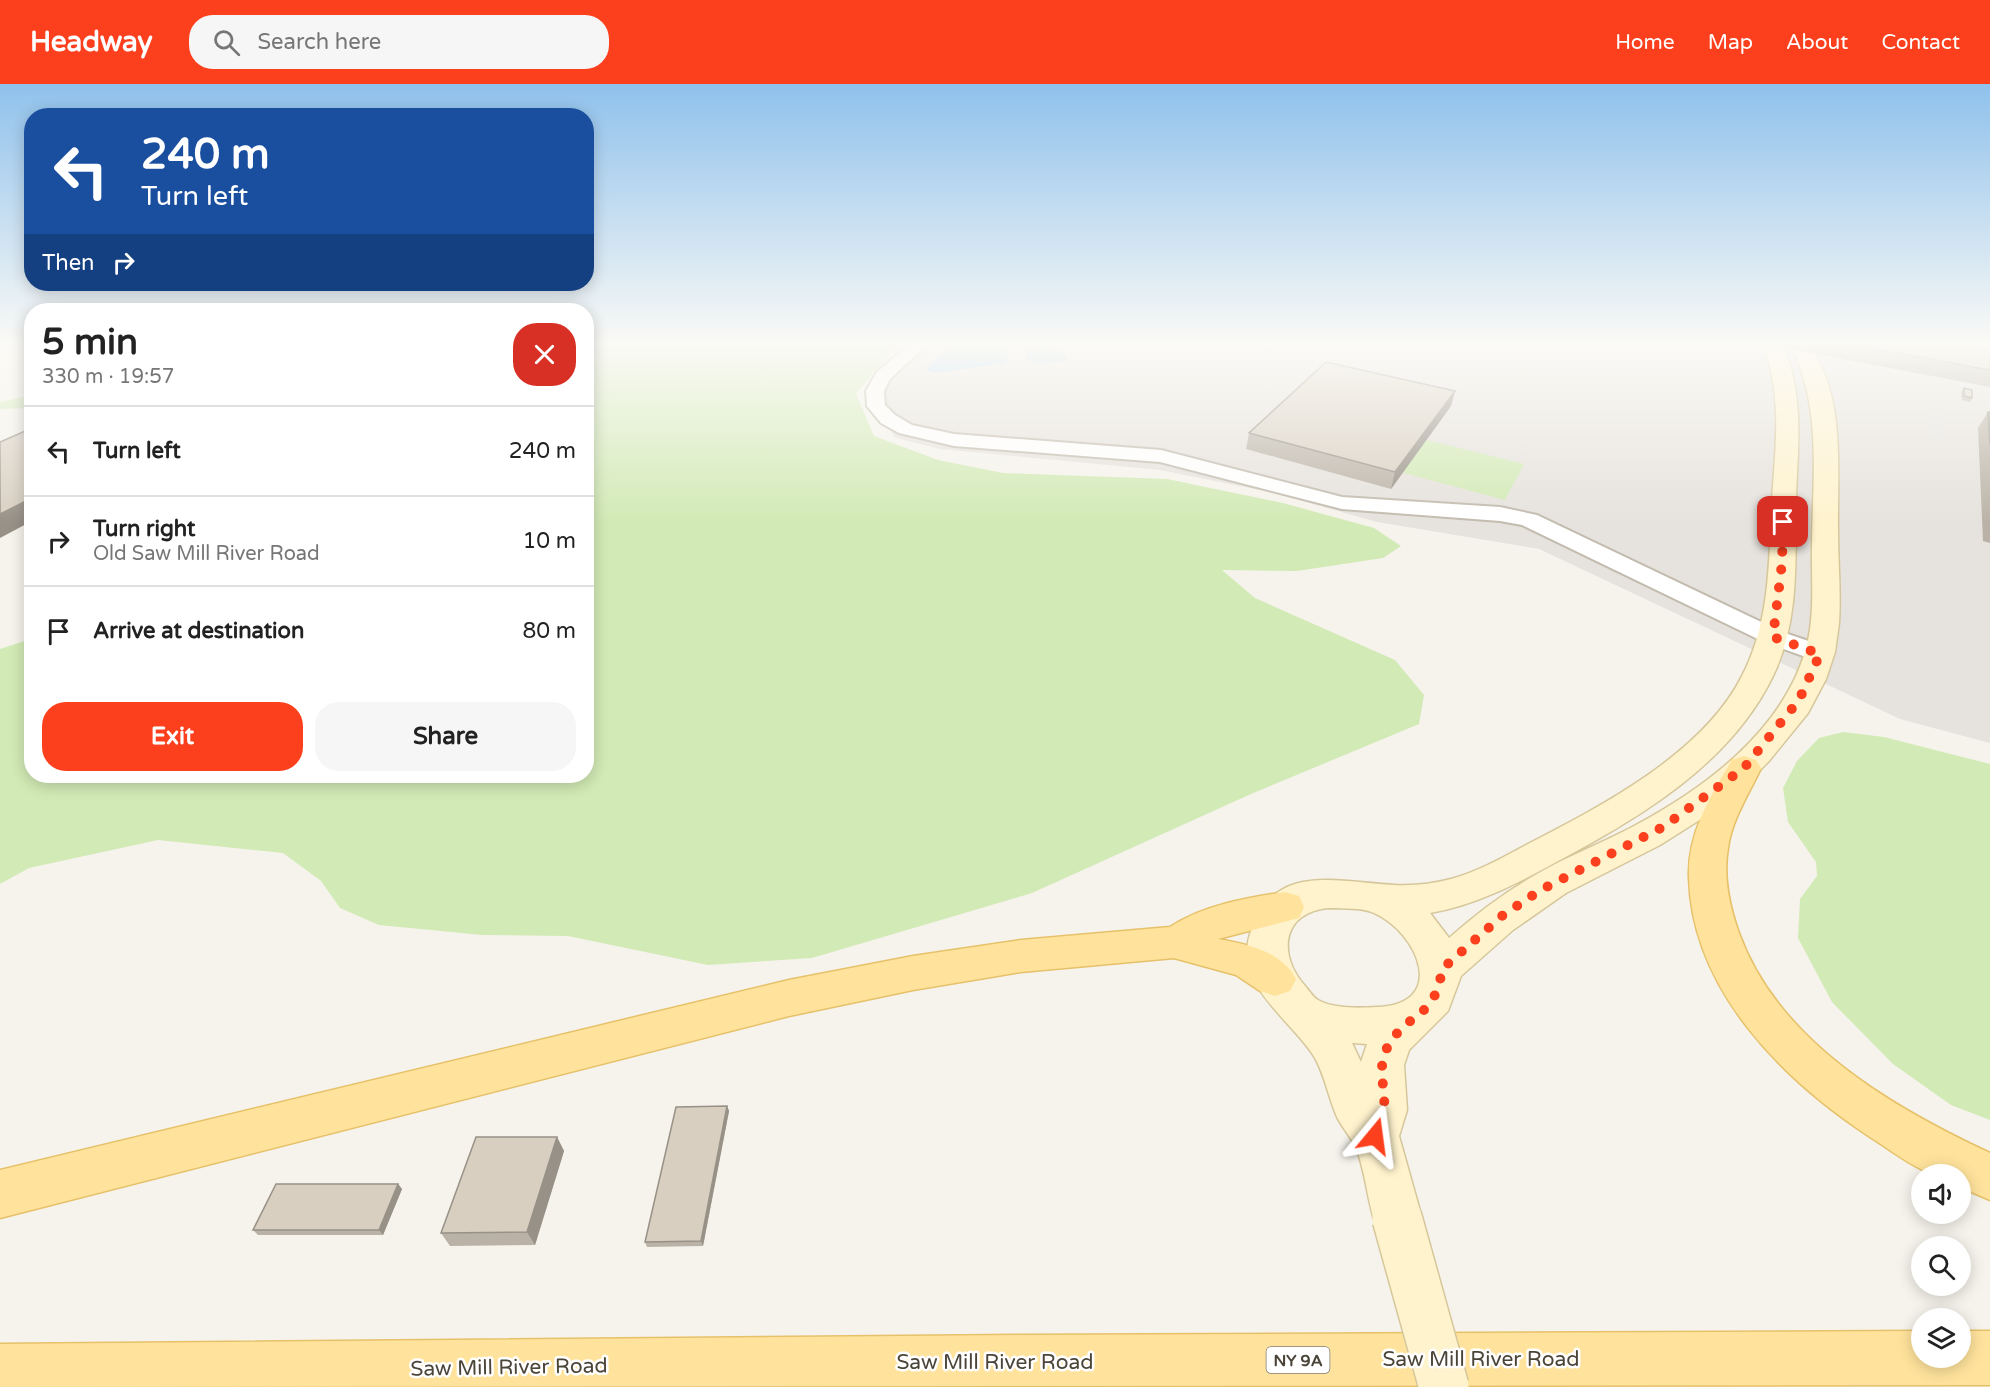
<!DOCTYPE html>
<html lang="en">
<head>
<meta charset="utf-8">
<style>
  body { margin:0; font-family:"Varela Round",sans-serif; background:#f6f6f6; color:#222; height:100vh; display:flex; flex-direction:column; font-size:22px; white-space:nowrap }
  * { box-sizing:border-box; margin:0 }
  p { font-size:20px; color:#767676 }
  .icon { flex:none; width:33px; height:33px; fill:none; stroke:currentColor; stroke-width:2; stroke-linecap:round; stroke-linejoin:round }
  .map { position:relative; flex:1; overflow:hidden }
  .details { position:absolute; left:24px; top:219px; width:570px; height:480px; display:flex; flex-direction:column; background:#fff; border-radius:24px; box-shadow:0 3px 15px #0003 }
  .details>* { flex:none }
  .guide { position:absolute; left:24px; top:24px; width:570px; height:183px; border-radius:24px; box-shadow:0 3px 15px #0003; background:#1a4fa0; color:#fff; overflow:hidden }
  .tools { position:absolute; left:1911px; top:1080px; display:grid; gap:12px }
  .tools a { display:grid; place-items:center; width:60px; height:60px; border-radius:50%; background:#fff; box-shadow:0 3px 15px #0003; font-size:30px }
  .pin { position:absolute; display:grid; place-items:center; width:51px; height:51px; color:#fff; margin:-26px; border-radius:12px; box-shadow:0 3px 9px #0006 }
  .me { position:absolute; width:66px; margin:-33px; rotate:16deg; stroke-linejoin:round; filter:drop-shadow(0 0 4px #0008) }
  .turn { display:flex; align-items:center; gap:21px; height:126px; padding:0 18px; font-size:27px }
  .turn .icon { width:78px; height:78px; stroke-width:2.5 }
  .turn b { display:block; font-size:42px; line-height:51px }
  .then { display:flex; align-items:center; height:57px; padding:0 18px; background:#0003; gap:12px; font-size:22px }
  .round { display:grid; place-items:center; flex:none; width:63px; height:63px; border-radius:24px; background:#f6f6f6 }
  .headline { display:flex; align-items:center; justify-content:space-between; height:102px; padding:0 18px }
  h1 { font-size:36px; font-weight:700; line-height:45px }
  .cta { display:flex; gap:12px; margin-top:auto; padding:12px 18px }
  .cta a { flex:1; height:69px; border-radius:24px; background:#fc3f1d; color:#fff; font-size:24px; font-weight:700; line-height:69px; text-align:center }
  .cta a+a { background:#f6f6f6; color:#222 }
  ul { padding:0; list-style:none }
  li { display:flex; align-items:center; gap:18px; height:90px; padding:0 18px; border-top:2px solid #e0e0e0 }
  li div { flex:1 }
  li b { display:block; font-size:22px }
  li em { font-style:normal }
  header { display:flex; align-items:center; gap:36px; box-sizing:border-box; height:84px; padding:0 30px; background:#fc3f1d; color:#fff }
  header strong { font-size:28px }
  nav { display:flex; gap:33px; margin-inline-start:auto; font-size:21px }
  .search { width:420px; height:54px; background:#f6f6f6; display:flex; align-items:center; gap:15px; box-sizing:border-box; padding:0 21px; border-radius:24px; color:#767676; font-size:22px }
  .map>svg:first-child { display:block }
  .industrial { fill:#e6e2dd }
  .green { fill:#d2eab5 }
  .parking { fill:#e5e3e0 }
  .water { fill:#a9d4f2 }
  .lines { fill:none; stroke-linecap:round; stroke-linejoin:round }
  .street-casing { stroke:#c2bbae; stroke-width:4 }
  .secondary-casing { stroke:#d6c79b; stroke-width:3 }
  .primary-casing { stroke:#e6c16a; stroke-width:3 }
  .street { fill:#fff; fill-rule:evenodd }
  .secondary { fill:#fff3cd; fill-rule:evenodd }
  .primary { fill:#ffe39c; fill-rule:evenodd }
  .secondary-bridge-casing { stroke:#d6c79b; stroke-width:52; stroke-linecap:butt }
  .secondary-bridge { stroke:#fff3cd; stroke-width:49 }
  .wall { fill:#bab2a6 }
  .shaded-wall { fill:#979187 }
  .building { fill:#d8cfc1; stroke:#979187; stroke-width:1.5 }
  .route { stroke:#fc3f1d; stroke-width:10; stroke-dasharray:0 18 }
  .labels { text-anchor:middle; stroke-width:5; stroke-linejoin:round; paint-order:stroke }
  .shield { fill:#fff; stroke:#817c74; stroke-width:1.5 }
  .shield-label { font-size:16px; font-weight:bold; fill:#4b4439 }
  .near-street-label { font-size:21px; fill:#4b4439; stroke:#fff }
</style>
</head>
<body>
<header>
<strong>Headway</strong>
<div class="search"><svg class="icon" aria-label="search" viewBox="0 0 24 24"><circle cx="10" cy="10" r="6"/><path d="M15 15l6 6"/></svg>Search here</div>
<nav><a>Home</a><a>Map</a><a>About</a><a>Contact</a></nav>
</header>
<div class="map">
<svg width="1990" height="1303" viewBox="0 0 1990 1303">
  <rect width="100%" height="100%" fill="#f6f3ec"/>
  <path class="industrial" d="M 909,258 L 1990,258 L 1990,659 L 1900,635 L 1539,465 L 1377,438 L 1270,408 L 1160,386 L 940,365 L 896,354 L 865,312 L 882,285 Z"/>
  <g class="green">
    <path d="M 587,258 L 900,258 L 856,310 L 874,352 L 938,376 L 1003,389 L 1167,395 L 1283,419 L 1374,444 L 1401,462 L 1383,474 L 1297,487 L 1222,486 L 1255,514 L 1395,576 L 1424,611 L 1419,640 L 1251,710 L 1032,809 L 812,874 L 708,881 L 568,852 L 482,851 L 379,841 L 340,824 L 321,797 L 283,769 L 158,756 L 29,784 L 0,800 L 0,565 L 31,555 L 32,692 L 586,692 Z"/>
    <path d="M 31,311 L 31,324 L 0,325 L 0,318 Z"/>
    <path d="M 1423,355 L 1524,380 L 1505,416 L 1400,388 Z"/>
    <path d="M 1843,648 L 1884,653 L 1990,680 L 1990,1036 L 1951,1021 L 1893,980 L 1832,918 L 1798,854 L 1800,815 L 1817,792 L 1816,778 L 1788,738 L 1783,704 L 1797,677 L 1819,654 Z"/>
  </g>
  <path class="parking" d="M 1929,329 L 1945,332 L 1945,357 L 1928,353 Z"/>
  <g class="water">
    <path d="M 957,258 L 1021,258 C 1011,264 1006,266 1007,279 L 935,289 L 928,287 L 926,284 Z"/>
    <path d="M 1043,262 L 1064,269 L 1067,277 L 1040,280 L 1026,275 L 1026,267 Z"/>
  </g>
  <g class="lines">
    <g class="street-casing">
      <path id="street" d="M 912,258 L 930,258 L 890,295 L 884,307 L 885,321 L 895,331 L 912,341 L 954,350 L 1161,366 L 1342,413 L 1500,423 L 1537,431 L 1782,548 L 1829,564 L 1833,570 L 1829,576 L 1820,578 L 1764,558 L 1522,441 L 1500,437 L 1342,425 L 1160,378 L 954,362 L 899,349 L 881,339 L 867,322 L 866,307 L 877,288 Z"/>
    </g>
    <g class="secondary-casing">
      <path id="secondary" d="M 1767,258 L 1781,258 L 1784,262 C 1804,316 1798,358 1796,414 C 1795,474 1800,536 1773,592 C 1731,679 1641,733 1560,776 C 1518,799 1477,821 1430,829 L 1449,854 C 1476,830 1505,808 1537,790 C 1568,772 1602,759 1634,742 C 1704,705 1781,648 1805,568 C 1816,532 1811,493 1812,456 C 1813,391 1821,328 1794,268 L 1797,264 L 1811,264 C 1846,315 1837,388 1838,447 C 1838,478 1841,508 1839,539 L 1835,568 L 1826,595 L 1808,629 L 1769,677 L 1747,699 L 1698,737 L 1660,761 L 1566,809 L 1513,846 L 1461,892 L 1448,927 L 1409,966 L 1404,981 L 1407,1026 L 1399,1052 L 1422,1134 L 1415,1151 L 1397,1159 L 1379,1151 C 1368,1124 1367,1094 1357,1066 C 1352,1054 1343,1045 1337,1033 C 1329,1015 1325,992 1315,974 C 1293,937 1233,901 1250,850 C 1273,777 1336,798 1394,801 C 1413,802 1432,800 1451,795 C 1477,788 1502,774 1526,761 C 1600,723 1703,670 1742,592 C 1767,544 1769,490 1771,437 C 1773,375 1785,323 1764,262 ZM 1329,824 C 1343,825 1361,823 1374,829 C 1419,849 1448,921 1377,923 C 1361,924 1333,925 1318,916 C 1314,914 1309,907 1306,903 C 1277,872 1281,828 1329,824 ZM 1352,959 L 1367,960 L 1361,978 L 1360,976 Z"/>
    </g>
    <g class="primary-casing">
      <g id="primary">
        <path d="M 1744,672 L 1756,676 L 1761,684 C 1749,710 1732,735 1728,764 C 1723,793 1729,821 1739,849 C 1778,957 1891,1023 1990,1069 L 1990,1116 L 1960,1103 L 1960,1090 C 1952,1090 1941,1092 1933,1090 C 1912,1083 1889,1065 1870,1053 C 1783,996 1692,906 1689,794 C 1687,751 1710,712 1732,676 Z"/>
        <path d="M 1285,808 L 1299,812 L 1304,823 L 1299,834 L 1218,855 C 1246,860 1282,867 1296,895 L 1290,907 L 1275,912 L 1260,907 L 1236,891 L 1174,874 L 1021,888 L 913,906 L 789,932 L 0,1134 L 0,1086 L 789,896 L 913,872 L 1021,856 L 1170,843 C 1204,821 1246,814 1285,808 Z"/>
        <path d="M 1922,1247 L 1922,1274 L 1960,1274 L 1960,1247 L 1990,1247 L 1990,1301 L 0,1303 L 0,1260 L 1022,1251 Z"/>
      </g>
    </g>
    <use href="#street" class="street"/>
    <use href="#secondary" class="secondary"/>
    <use href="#primary" class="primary"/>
    <g class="secondary-bridge-casing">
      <path id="secondary-bridge" d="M 1397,1134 L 1444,1303"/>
    </g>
    <use href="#secondary-bridge" class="secondary-bridge"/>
  </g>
  <g class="wall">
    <path d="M 1753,258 L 1940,258 L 1990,267 L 1990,303 Z"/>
    <path d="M 1964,304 L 1972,314 L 1970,318 L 1962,316 L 1961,308 Z"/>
    <path d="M 1455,307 L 1451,322 L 1391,405 L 1246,365 L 1249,349 Z"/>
    <path d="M 1988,328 L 1990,328 L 1990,459 L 1983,457 L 1978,344 Z"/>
    <path d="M 727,1022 L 729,1027 L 703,1162 L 647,1163 L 645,1158 Z"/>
    <path d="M 557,1053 L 564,1067 L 535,1161 L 450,1162 L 441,1149 Z"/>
    <path d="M 398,1100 L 402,1105 L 383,1151 L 258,1151 L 253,1146 Z"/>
  </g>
  <g class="shaded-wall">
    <path d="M 1455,307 L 1451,322 L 1391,405 L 1395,388 Z"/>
    <path d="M 32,414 L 32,437 L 0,454 L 0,430 Z"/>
    <path d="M 727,1022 L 729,1027 L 703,1162 L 701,1157 Z"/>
    <path d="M 557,1053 L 564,1067 L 535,1161 L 527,1148 Z"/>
    <path d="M 398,1100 L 402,1105 L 383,1151 L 379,1146 Z"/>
  </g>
  <g class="building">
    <path d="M 1838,258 L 1940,258 L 1990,267 L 1990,286 Z"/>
    <path d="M 1326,278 L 1455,307 L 1395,388 L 1249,349 Z"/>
    <path d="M 1964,304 L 1972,306 L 1972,314 L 1964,312 Z"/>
    <path d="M 1988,328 L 1990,328 L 1990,361 Z"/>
    <path d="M 32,344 L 32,414 L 0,430 L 0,358 Z"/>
    <path d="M 727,1022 L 701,1157 L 645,1158 L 676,1023 Z"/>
    <path d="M 476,1053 L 557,1053 L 527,1148 L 441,1149 Z"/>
    <path d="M 276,1100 L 398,1100 L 379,1146 L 253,1146 Z"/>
  </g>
  <linearGradient id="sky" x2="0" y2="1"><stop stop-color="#8fc1ec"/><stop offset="0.59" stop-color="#fbfaf6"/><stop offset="1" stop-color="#fbfaf6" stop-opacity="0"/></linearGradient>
  <rect width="1990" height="440" fill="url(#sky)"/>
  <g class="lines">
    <path class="route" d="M 1375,1052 C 1378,1044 1383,1034 1384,1026 C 1386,1005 1377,986 1386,966 C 1406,926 1435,938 1442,885 L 1502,832 L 1539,807 L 1663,743 L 1744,684 L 1799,616 L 1820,570 L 1773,553 L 1782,479 L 1783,438"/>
  </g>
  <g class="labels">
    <rect class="shield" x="1266.5" y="1263" width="63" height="26" rx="4.5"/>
    <g class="shield-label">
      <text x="1298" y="1282">NY 9A</text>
    </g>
    <g class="near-street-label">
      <text x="1481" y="1282">Saw Mill River Road</text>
      <text x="995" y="1285">Saw Mill River Road</text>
      <text transform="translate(509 1283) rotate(-1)" y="7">Saw Mill River Road</text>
    </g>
  </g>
</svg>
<div class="tools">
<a><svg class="icon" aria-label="sound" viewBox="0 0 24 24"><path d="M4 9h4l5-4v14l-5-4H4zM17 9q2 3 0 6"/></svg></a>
<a><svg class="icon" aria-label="search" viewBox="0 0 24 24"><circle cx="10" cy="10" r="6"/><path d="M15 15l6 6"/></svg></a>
<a><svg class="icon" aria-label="layers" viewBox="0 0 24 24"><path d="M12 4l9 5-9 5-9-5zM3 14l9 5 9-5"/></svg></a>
</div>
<div class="pin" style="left:1783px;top:438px;background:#d93025"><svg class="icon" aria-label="arrive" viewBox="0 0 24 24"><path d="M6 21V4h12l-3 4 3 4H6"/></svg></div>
<svg class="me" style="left:1375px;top:1052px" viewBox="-20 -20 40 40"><path d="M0-17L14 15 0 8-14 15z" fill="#fc3f1d" stroke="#fff" stroke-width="4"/></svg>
<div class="guide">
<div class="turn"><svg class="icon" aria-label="left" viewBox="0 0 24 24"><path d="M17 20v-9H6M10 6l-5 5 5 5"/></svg><div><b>240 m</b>Turn left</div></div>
<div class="then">Then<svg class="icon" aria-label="right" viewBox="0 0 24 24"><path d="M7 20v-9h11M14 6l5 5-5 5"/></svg></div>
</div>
<section class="details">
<div class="headline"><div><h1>5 min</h1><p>330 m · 19:57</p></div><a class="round" style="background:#d93025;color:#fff"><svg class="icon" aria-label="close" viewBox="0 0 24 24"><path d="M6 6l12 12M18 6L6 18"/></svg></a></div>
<ul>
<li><svg class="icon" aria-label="left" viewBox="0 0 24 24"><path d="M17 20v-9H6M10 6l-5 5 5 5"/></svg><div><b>Turn left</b></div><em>240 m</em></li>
<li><svg class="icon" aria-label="right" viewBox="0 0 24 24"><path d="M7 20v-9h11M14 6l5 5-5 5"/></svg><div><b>Turn right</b><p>Old Saw Mill River Road</p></div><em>10 m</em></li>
<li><svg class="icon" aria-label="arrive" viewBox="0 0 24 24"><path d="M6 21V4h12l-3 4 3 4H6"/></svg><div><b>Arrive at destination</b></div><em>80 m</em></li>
</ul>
<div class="cta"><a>Exit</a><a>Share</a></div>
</section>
</div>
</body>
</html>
